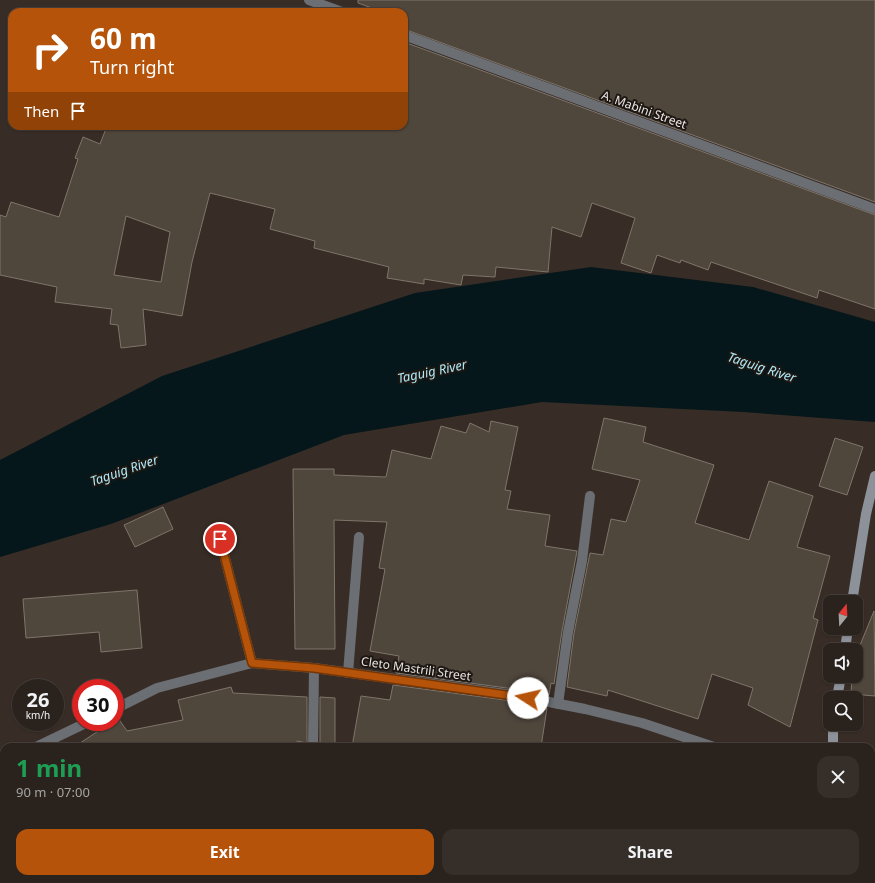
<!DOCTYPE html>
<html lang="en">
<head>
<meta charset="utf-8">
<style>
  body { margin:0; font-family:"Noto Sans",sans-serif; background:#362f29; color:#f1f3f6; height:100vh; display:flex; flex-direction:column; font-size:15px; white-space:nowrap }
  * { box-sizing:border-box; margin:0 }
  p { font-size:13px; color:#a5a4a3 }
  .icon { flex:none; width:22px; height:22px; fill:none; stroke:currentColor; stroke-width:2; stroke-linecap:round; stroke-linejoin:round }
  .map { position:relative; flex:1; overflow:hidden }
  .details { position:absolute; left:0px; top:743px; width:875px; height:140px; display:flex; flex-direction:column; background:#2a221c; border-radius:12px 12px 0 0; box-shadow:0 1px 3px #0004,0 0 0 1px #463f3b }
  .details>* { flex:none }
  .banner { position:absolute; left:8px; top:8px; width:400px; height:122px; border-radius:12px; box-shadow:0 1px 3px #0004,0 0 0 1px #463f3b; background:#b45309; color:#fff; overflow:hidden }
  .needle { width:26px; rotate:18deg }
  .buttons { position:absolute; left:823px; top:595px; display:grid; gap:8px }
  .buttons a { display:grid; place-items:center; width:40px; height:40px; border-radius:8px; background:#2a221c; box-shadow:0 1px 3px #0004,0 0 0 1px #463f3b; font-size:20px }
  .speed { position:absolute; left:12px; top:679px; display:flex; gap:8px; font-size:20px; font-weight:700; text-align:center }
  .speed>* { display:grid; place-content:center; width:52px; height:52px; border-radius:50%; background:#2a221c; box-shadow:0 1px 3px #0004,0 0 0 1px #463f3b; line-height:1 }
  .speed small { font-size:10px; font-weight:400 }
  .speed .limit { border:6px solid #d22; background:#fff; color:#111 }
  .pin { position:absolute; display:grid; place-items:center; width:34px; height:34px; color:#fff; margin:-17px; border:2px solid #fff; border-radius:50%; box-shadow:0 1px 4px #0007 }
  .me { position:absolute; width:44px; margin:-22px; rotate:280deg; stroke-linejoin:round; filter:drop-shadow(0 0 3px #0008) }
  .turn { display:flex; align-items:center; gap:14px; height:84px; padding:0 16px; font-size:18px }
  .turn .icon { width:52px; height:52px; stroke-width:2.5 }
  .turn b { display:block; font-size:28px; line-height:34px }
  .then { display:flex; align-items:center; height:38px; padding:0 16px; background:#0003; gap:8px; font-size:15px }
  .round { display:grid; place-items:center; flex:none; width:42px; height:42px; border-radius:12px; background:#362f29 }
  .overview { display:flex; align-items:center; justify-content:space-between; height:68px; padding:0 16px }
  h1 { font-size:24px; font-weight:700; line-height:30px; color:#1e9e55 }
  .primary-button { display:flex; gap:8px; margin-top:auto; padding:8px 16px }
  .primary-button a { flex:1; height:46px; border-radius:12px; background:#b45309; color:#fff; font-size:16px; font-weight:700; line-height:46px; text-align:center }
  .primary-button a+a { background:#362f29; color:#f1f3f6 }
  .map>svg:first-child { display:block }
  .water { fill:#05171a }
  .building { fill:#4f463c; stroke:#7f756a; fill-rule:evenodd }
  .lines { fill:none; stroke-linecap:round; stroke-linejoin:round }
  .lane { stroke:#6b6e73; stroke-width:10 }
  .street { stroke:#6b6e73; stroke-width:10 }
  .secondary { stroke:#8c919a; stroke-width:10 }
  .route-casing { stroke:#753606; stroke-width:10 }
  .route { stroke:#b45309; stroke-width:7 }
  .labels { text-anchor:middle; stroke-width:4; stroke-linejoin:round; paint-order:stroke }
  .street-label { font-size:12px; fill:#ece4e0; stroke:#1c1713 }
  .water-label { font-size:13px; font-style:italic; fill:#aee9f5; stroke:#1c1713 }
</style>
</head>
<body>
<div class="map">
<svg width="875" height="883" viewBox="0 0 875 883">
  <rect width="100%" height="100%" fill="#382d26"/>
  <path class="water" d="M 591,267 L 753,287 L 875,322 L 875,422 L 743,412 L 542,402 L 344,435 L 111,524 L 0,557 L 0,460 L 162,376 L 415,293 Z"/>
  <g class="building">
    <path d="M 358,0 L 875,0 L 875,202 L 404,29 L 404,12 L 383,12 L 358,3 Z"/>
    <path d="M 404,42 L 875,215 L 875,309 L 819,290 L 817,298 L 711,262 L 708,270 L 681,260 L 680,263 L 657,255 L 651,273 L 621,263 L 635,218 L 592,203 L 581,237 L 552,227 L 548,272 L 496,267 L 495,277 L 463,275 L 461,285 L 424,279 L 424,284 L 387,278 L 389,267 L 314,248 L 315,241 L 270,229 L 275,209 L 210,193 L 192,262 L 182,316 L 143,309 L 146,345 L 121,348 L 118,325 L 110,324 L 112,309 L 55,302 L 57,287 L 0,275 L 0,215 L 6,217 L 11,202 L 59,217 L 78,159 L 75,158 L 83,137 L 100,144 L 107,126 L 404,126 ZM 126,216 L 170,232 L 161,282 L 114,275 Z"/>
    <path d="M 604,418 L 646,427 L 643,442 L 714,465 L 695,523 L 749,540 L 769,481 L 813,496 L 797,547 L 830,556 L 813,618 L 818,620 L 790,727 L 748,705 L 753,688 L 712,674 L 698,719 L 608,690 L 607,696 L 567,687 L 574,633 L 590,553 L 603,555 L 611,519 L 626,522 L 640,480 L 592,469 Z"/>
    <path d="M 491,421 L 518,427 L 505,490 L 511,491 L 507,509 L 550,515 L 545,546 L 577,551 L 562,631 L 554,684 L 551,683 L 549,695 L 514,689 L 396,673 L 399,656 L 370,651 L 385,569 L 379,568 L 387,522 L 334,520 L 335,649 L 295,649 L 293,469 L 334,469 L 334,475 L 386,477 L 392,450 L 431,459 L 441,426 L 466,433 L 470,423 L 489,432 Z"/>
    <path d="M 835,438 L 863,447 L 847,495 L 819,486 Z"/>
    <path d="M 163,507 L 173,529 L 135,547 L 124,525 Z"/>
    <path d="M 137,590 L 142,648 L 101,652 L 99,632 L 26,638 L 23,599 Z"/>
    <path d="M 874,611 L 875,696 L 851,694 L 852,676 L 856,676 L 856,655 Z"/>
    <path d="M 393,685 L 512,701 L 547,708 L 541,747 L 352,747 L 361,696 L 390,700 Z"/>
    <path d="M 231,687 L 233,693 L 307,697 L 307,743 L 297,741 L 297,747 L 74,747 L 112,722 L 115,722 L 118,718 L 127,731 L 183,720 L 178,700 Z"/>
    <path d="M 320,697 L 335,698 L 335,747 L 320,745 Z"/>
  </g>
  <g class="lines">
    <g class="lane">
      <path d="M 220,539 L 252,663"/>
      <path d="M 348,673 L 359,537"/>
      <path d="M 558,704 L 568,632 L 582,561 L 590,496"/>
    </g>
    <g class="street">
      <path d="M 309,0 L 342,12"/>
      <path d="M 404,35 L 875,209"/>
      <path d="M 115,709 L 157,688 L 252,663 L 314,668 L 513,695 L 585,709 L 642,723 L 714,747"/>
      <path d="M 36,747 L 88,722"/>
      <path d="M 313,747 L 314,668"/>
      <path d="M 0,766 L 4,764"/>
      <path d="M 141,879 L 151,883"/>
      <path d="M 206,883 L 210,879"/>
    </g>
    <g class="secondary">
      <path d="M 852,602 L 866,514 L 875,476"/>
      <path d="M 845,650 L 848,628"/>
      <path d="M 837,698 L 841,676"/>
      <path d="M 833,747 L 833,724"/>
      <path d="M 871,805 L 875,808"/>
    </g>
  </g>
  <g class="lines">
    <g class="route-casing">
      <path id="route" d="M 220,539 L 252,663 L 314,668 L 528,698"/>
    </g>
    <use href="#route" class="route"/>
  </g>
  <g class="labels">
    <g class="street-label">
      <text transform="translate(644 110) rotate(20)" y="4">A. Mabini Street</text>
      <text transform="translate(416 669) rotate(8)" y="4">Cleto Mastrili Street</text>
    </g>
    <g class="water-label">
      <text transform="translate(762 367) rotate(18)" y="5">Taguig River</text>
      <text transform="translate(432 371) rotate(-12)" y="5">Taguig River</text>
      <text transform="translate(124 470) rotate(-19)" y="5">Taguig River</text>
    </g>
  </g>
</svg>
<div class="buttons">
<a><svg class="needle" viewBox="-14 -14 28 28"><path d="M0-13l5 13h-10z" fill="#e53935"/><path d="M0 13l5-13h-10z" fill="#a5a4a3"/></svg></a>
<a><svg class="icon" aria-label="sound" viewBox="0 0 24 24"><path d="M4 9h4l5-4v14l-5-4H4zM17 9q2 3 0 6"/></svg></a>
<a><svg class="icon" aria-label="search" viewBox="0 0 24 24"><circle cx="10" cy="10" r="6"/><path d="M15 15l6 6"/></svg></a>
</div>
<div class="speed"><div>26<small>km/h</small></div><div class="limit">30</div></div>
<div class="pin" style="left:220px;top:539px;background:#d93025"><svg class="icon" aria-label="arrive" viewBox="0 0 24 24"><path d="M6 21V4h12l-3 4 3 4H6"/></svg></div>
<svg class="me" style="left:528px;top:698px" viewBox="-20 -20 40 40"><circle r="19" fill="#fff"/><path d="M0-13L10 11 0 6-10 11z" fill="#b45309"/></svg>
<div class="banner">
<div class="turn"><svg class="icon" aria-label="right" viewBox="0 0 24 24"><path d="M7 20v-9h11M14 6l5 5-5 5"/></svg><div><b>60 m</b>Turn right</div></div>
<div class="then">Then<svg class="icon" aria-label="arrive" viewBox="0 0 24 24"><path d="M6 21V4h12l-3 4 3 4H6"/></svg></div>
</div>
<section class="details">
<div class="overview"><div><h1>1 min</h1><p>90 m · 07:00</p></div><a class="round"><svg class="icon" aria-label="close" viewBox="0 0 24 24"><path d="M6 6l12 12M18 6L6 18"/></svg></a></div>
<div class="primary-button"><a>Exit</a><a>Share</a></div>
</section>
</div>
</body>
</html>
